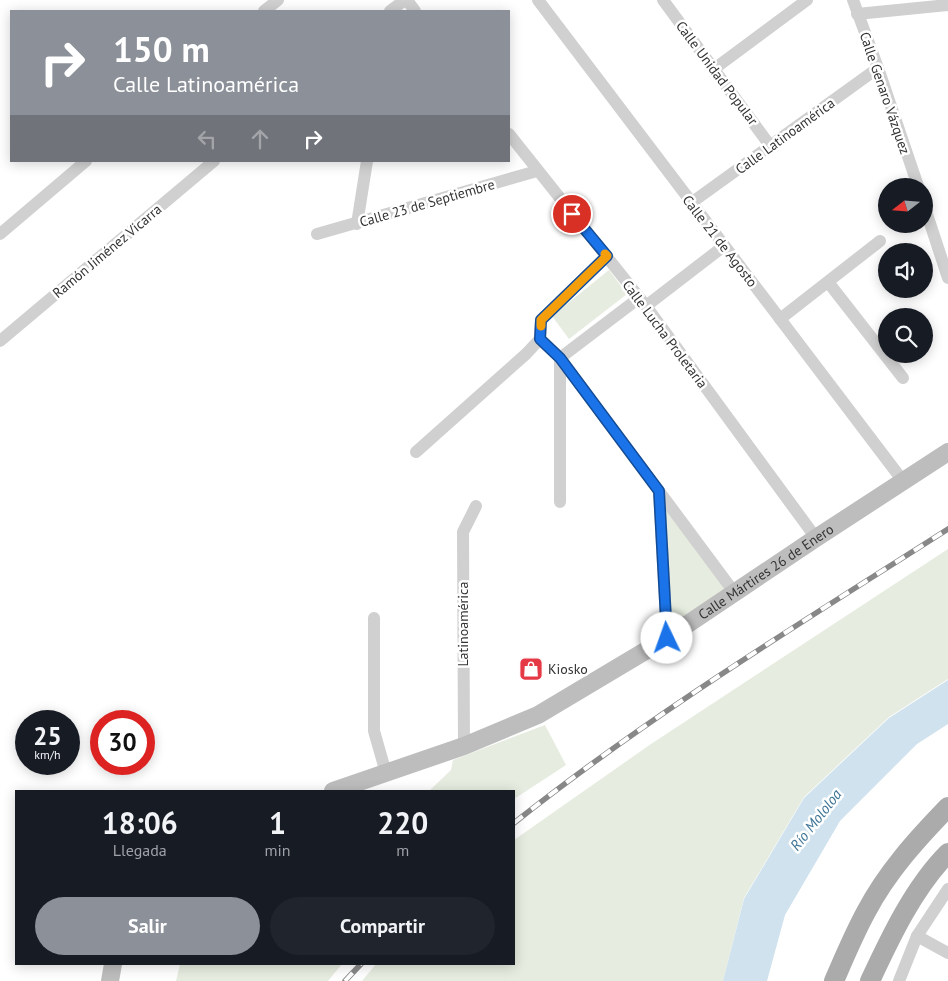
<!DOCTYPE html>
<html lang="es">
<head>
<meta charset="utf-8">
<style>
  body { margin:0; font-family:"PT Sans",sans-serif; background:#20242c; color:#f1f3f6; height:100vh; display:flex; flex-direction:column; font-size:19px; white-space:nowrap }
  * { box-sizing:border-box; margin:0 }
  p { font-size:16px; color:#9ea1a6 }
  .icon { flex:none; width:28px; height:28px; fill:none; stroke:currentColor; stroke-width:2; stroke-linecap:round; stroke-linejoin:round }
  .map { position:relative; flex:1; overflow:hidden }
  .sheet { position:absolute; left:15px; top:790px; width:500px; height:175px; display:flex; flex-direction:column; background:#171b24; border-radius:0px; box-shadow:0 2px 12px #0003 }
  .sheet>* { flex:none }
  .top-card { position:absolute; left:10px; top:10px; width:500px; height:152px; border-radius:0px; box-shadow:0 2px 12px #0003; background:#8c9099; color:#fff; overflow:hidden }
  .needle { width:32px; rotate:253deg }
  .buttons { position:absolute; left:878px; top:178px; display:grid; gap:10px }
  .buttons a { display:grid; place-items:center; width:55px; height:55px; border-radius:50%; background:#171b24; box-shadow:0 2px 12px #0003; font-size:25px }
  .speed { position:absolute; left:15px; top:710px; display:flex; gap:10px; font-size:25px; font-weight:700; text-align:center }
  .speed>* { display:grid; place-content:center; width:65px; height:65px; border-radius:50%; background:#171b24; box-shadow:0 2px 12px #0003; line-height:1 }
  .speed small { font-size:12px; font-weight:400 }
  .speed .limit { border:8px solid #d22; background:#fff; color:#111 }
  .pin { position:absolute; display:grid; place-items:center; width:42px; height:42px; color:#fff; margin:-21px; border:2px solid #fff; border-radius:50%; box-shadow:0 1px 5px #0007 }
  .me { position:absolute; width:55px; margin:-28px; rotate:357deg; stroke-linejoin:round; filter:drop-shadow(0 0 4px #0008) }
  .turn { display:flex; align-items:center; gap:18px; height:105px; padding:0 20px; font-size:22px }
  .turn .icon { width:65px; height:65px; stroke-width:2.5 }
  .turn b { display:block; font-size:35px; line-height:42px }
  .lanes { display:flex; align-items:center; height:48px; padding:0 20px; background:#0003; justify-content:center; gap:25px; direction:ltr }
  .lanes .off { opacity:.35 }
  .eta { display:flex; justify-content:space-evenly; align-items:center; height:85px; text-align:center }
  .eta b { font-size:30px; font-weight:700; line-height:35px }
  .primary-button { display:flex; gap:10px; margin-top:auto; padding:10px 20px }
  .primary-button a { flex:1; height:58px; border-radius:30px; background:#8c9099; color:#fff; font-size:20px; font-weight:700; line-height:58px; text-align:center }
  .primary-button a+a { background:#20242c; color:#f1f3f6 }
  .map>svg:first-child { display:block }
  .green { fill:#e6ecdf }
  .water { fill:#cfe2ee }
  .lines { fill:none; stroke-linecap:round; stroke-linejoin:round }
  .street { stroke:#d0d0d0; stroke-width:12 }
  .secondary { stroke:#bdbdbd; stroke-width:18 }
  .primary { stroke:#ababab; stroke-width:20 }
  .rail-casing { stroke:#888; stroke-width:5.5 }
  .rail { stroke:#fff; stroke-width:4; stroke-dasharray:11; stroke-linecap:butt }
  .route-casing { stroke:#114b97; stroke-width:12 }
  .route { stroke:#1a73e8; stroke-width:9 }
  .slow { stroke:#f59e0b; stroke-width:9 }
  .labels { text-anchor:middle; stroke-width:5; stroke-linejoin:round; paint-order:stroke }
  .street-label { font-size:14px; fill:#333; stroke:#fff }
  .poi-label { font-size:14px; fill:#333; stroke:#fff; text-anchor:start }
  .water-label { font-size:15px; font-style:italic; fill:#3f7597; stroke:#fff }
</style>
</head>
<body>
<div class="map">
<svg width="948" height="981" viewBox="0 0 948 981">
  <rect width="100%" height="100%" fill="#fff"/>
  <g class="green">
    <path d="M 609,270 L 627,294 L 569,339 L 552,316 Z"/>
    <path d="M 659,491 L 734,592 L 667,638 Z"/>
    <path d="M 948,549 L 948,679 L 889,717 L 804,797 L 744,898 L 723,981 L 362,981 L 376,964 L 514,964 L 514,840 L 651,744 Z"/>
    <path d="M 545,725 L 566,765 L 514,799 L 514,791 L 429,791 L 451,770 L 453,760 Z"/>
    <path d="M 180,964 L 342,964 L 328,981 L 176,981 Z"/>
  </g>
  <path class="water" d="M 948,680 L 948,724 L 917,744 L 840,821 L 785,915 L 767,981 L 723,981 L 744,899 L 804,798 L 889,718 Z"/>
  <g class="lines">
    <g class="street">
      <path d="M 407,0 L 415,11"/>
      <path d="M 538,0 L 903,481"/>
      <path d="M 663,0 L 771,147"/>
      <path d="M 853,0 L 878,68 L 918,186"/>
      <path d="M 264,11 L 278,0"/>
      <path d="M 390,11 L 405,0"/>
      <path d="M 857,14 L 948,5"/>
      <path d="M 714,69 L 807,0"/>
      <path d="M 509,134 L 646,306 L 816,538"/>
      <path d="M 691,203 L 878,68"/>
      <path d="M 924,205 L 948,278"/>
      <path d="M 357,224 L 367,161"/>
      <path d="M 0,234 L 86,161"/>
      <path d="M 317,234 L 537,171"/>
      <path d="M 828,282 L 903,378"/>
      <path d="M 646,306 L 724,246"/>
      <path d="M 780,319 L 880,241"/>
      <path d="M 540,339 L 560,358 L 734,592"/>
      <path d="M 540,339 L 541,320 L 607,256"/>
      <path d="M 0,341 L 214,161"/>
      <path d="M 416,452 L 526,354 L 540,339"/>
      <path d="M 659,491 L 667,638"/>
      <path d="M 560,502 L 560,358 L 639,298"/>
      <path d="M 374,618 L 374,731 L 386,773"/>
      <path d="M 464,746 L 463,532 L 476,506"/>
      <path d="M 917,936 L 948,953"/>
      <path d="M 899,981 L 917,936 L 948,889"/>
    </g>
    <g class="secondary">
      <path id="s1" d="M 333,791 L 464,746 L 538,715 L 667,638 L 816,538 L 948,452"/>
      <path d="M 110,981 L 113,964"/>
    </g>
    <g class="primary">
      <path d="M 834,981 C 844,958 854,934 866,912 C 887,872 917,839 948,807"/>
      <path d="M 870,981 C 890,938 914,887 948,853"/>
    </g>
    <g class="rail-casing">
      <g id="rail">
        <path d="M 514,823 C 651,714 801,623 948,529"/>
        <path d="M 345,981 L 361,964"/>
      </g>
    </g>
    <use href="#rail" class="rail"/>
  </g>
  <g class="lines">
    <g class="route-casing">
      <path id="route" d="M 572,214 L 607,256 L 541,320 L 540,339 L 560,358 L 659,491 L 667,638"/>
    </g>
    <use href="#route" class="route"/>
    <path class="slow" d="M 541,326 L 541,320 L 607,256 L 605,254"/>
  </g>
  <defs>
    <g id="shop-square" transform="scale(1.25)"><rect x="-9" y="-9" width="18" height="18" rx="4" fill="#e63946" stroke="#fff"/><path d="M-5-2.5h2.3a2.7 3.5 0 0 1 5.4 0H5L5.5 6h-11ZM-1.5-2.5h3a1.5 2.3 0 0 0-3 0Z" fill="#fff"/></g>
  </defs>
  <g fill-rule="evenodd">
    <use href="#shop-square" x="531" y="669"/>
  </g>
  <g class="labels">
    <g class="street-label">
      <text transform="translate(717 73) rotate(53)" y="5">Calle Unidad Popular</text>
      <text transform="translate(885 93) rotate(71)" y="5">Calle Genaro Vázquez</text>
      <text transform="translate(785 136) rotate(-36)" y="5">Calle Latinoamérica</text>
      <text transform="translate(427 203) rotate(-16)" y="5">Calle 23 de Septiembre</text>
      <text transform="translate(720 241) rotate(52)" y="5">Calle 21 de Agosto</text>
      <text transform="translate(107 251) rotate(-40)" y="5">Ramón Jiménez Vicarra</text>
      <text transform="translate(665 334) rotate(53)" y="5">Calle Lucha Proletaria</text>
      <text dy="5" stroke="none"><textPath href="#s1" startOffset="488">Calle Mártires 26 de Enero</textPath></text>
      <text transform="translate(463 624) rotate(-90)" y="5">Latinoamérica</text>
    </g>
    <g class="poi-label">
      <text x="548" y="674">Kiosko</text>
    </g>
    <g class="water-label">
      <text transform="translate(816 820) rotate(-52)" y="5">Río Mololoa</text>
    </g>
  </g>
</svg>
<div class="buttons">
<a><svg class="needle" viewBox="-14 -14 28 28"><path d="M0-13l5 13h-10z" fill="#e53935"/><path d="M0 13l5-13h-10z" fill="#9ea1a6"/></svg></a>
<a><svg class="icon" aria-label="sound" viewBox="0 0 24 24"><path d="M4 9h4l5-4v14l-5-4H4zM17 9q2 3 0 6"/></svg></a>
<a><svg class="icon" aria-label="search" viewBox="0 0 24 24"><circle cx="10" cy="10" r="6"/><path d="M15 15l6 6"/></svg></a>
</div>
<div class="speed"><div>25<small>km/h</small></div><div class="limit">30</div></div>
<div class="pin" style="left:572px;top:214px;background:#d93025"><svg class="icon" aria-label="arrive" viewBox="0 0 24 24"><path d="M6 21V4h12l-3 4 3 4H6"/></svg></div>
<svg class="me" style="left:667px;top:638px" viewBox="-20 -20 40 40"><circle r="19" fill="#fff"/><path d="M0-13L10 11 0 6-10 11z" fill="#1a73e8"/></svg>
<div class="top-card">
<div class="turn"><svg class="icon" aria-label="right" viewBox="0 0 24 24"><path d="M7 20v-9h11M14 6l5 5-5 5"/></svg><div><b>150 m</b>Calle Latinoamérica</div></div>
<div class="lanes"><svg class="icon off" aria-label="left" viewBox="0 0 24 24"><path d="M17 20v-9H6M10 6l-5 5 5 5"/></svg><svg class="icon off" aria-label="ahead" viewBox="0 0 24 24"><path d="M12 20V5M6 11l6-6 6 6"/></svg><svg class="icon" aria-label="right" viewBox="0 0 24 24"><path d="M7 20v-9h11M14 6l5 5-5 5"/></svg></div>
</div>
<section class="sheet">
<div class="eta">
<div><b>18:06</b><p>Llegada</p></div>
<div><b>1</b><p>min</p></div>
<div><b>220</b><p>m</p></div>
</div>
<div class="primary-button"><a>Salir</a><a>Compartir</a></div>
</section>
</div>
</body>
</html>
